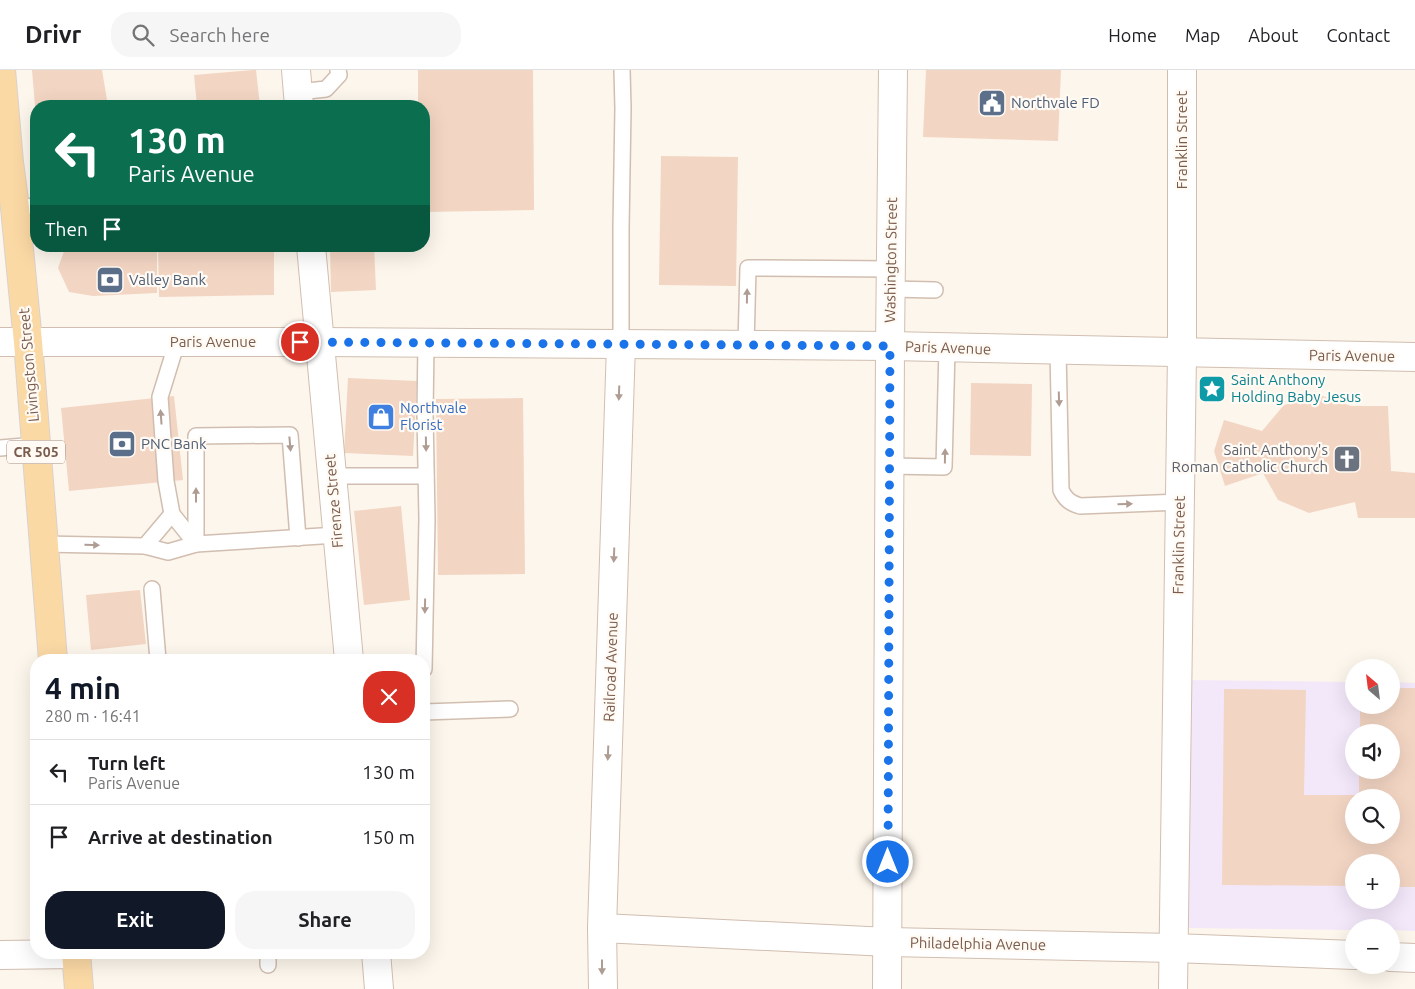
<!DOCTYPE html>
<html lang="en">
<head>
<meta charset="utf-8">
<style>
  body { margin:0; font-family:Ubuntu,sans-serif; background:#f6f6f6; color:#202124; height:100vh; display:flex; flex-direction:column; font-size:19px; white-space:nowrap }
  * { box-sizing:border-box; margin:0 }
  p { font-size:16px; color:#757577 }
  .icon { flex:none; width:28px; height:28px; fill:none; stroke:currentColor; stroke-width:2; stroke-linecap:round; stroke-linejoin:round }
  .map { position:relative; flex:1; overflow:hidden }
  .details { position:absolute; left:30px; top:584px; width:400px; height:305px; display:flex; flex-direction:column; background:#fff; border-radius:20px; box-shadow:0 5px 20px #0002 }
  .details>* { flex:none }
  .guide { position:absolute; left:30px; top:30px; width:400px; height:152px; border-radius:20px; box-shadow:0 5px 20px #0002; background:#0b6e4f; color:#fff; overflow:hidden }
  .needle { width:32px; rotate:332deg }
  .buttons { position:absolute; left:1345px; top:589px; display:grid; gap:10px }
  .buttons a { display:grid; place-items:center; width:55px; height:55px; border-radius:50%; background:#fff; box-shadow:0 5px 20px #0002; font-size:25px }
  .pin { position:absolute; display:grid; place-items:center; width:42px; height:42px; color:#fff; margin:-21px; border:2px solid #fff; border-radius:50%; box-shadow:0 1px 5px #0007 }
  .me { position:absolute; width:55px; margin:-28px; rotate:0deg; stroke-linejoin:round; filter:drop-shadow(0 0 4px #0008) }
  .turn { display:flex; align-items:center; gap:18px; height:105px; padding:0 15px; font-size:22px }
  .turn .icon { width:65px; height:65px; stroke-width:2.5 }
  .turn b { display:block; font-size:35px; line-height:42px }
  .then { display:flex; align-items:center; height:48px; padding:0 15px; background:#0003; gap:10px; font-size:19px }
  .round { display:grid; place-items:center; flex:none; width:52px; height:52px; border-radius:20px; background:#f6f6f6 }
  .headline { display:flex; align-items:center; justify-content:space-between; height:85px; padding:0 15px }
  h1 { font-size:30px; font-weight:600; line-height:38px; color:#111827 }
  .cta { display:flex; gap:10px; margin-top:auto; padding:10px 15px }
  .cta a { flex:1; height:58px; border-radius:20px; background:#111827; color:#fff; font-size:20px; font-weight:600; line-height:58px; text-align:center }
  .cta a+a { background:#f6f6f6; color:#202124 }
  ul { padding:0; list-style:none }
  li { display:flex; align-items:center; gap:15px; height:65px; padding:0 15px; border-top:1px solid #e0e0e0 }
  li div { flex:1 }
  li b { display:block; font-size:19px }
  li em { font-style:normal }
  header { display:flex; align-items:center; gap:30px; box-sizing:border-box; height:70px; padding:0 25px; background:#fff; border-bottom:1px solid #e0e0e0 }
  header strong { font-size:24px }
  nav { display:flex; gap:28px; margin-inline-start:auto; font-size:18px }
  .search { width:350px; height:45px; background:#f6f6f6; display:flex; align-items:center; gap:12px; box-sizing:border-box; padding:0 18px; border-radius:20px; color:#757577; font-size:19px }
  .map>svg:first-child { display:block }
  .education { fill:#f3e8fa; fill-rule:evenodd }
  .building { fill:#f3d5c3; fill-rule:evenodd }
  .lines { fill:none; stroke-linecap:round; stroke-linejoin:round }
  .service-casing { stroke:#d1beb0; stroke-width:18 }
  .minor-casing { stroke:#d1beb0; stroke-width:30 }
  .tertiary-casing { stroke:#d1beb0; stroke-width:30 }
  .primary-casing { stroke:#dad1cd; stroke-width:30 }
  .service { stroke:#fff; stroke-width:15 }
  .minor { stroke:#fff; stroke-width:28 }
  .tertiary { stroke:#fff; stroke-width:28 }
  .primary { stroke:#fbd9a5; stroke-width:28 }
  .oneway { fill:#af9d94 }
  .route { stroke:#1a73e8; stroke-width:9; stroke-dasharray:0 16.2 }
  .labels { text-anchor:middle; stroke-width:4.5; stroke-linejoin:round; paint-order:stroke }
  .shield { fill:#fffaf3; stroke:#a28b7f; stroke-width:1 }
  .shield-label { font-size:14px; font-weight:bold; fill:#7a5c4d }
  .service-label { font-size:15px; fill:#4e5e75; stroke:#fffaf3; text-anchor:start }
  .street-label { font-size:15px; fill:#7a5c4d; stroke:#fffaf3 }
  .culture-label { font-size:15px; fill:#0d838f; stroke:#fffaf3; text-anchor:start }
  .shop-label { font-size:15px; fill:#366cbe; stroke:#fffaf3; text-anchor:start }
  .worship-label { font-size:15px; fill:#5b616d; stroke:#fffaf3; text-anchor:end }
</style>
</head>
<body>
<header>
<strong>Drivr</strong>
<div class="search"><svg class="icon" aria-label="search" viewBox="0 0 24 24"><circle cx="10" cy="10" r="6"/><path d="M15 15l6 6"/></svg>Search here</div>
<nav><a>Home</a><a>Map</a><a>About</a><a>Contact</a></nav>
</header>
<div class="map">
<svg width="1415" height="919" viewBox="0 0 1415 919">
  <rect width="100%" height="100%" fill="#fdf6ec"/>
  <path class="education" d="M 1186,610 L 1354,612 L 1354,635 L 1391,635 L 1391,612 L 1415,613 L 1415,861 L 1391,860 L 1391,858 L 1354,858 L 1354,860 L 1183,858 ZM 1354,662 L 1391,662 L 1391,700 L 1354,700 ZM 1354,728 L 1391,728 L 1391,765 L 1354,765 ZM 1354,792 L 1391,792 L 1391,830 L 1354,830 Z"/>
  <g class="building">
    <path d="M 32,0 L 102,0 L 108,36 L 35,36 Z"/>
    <path d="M 253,0 L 256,0 L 260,36 L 197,36 L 194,5 Z"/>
    <path d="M 418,0 L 533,0 L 534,140 L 424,142 L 424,36 L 418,36 Z"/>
    <path d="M 926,0 L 1061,0 L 1058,71 L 923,67 Z"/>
    <path d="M 661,86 L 738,87 L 736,216 L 659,215 Z"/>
    <path d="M 66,176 L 157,176 L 157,223 L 93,226 L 69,222 L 58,198 Z"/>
    <path d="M 158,176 L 274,176 L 274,225 L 159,227 Z"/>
    <path d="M 330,176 L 374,176 L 376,220 L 331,222 Z"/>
    <path d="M 348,308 L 417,311 L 413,386 L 344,383 Z"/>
    <path d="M 971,313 L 1032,314 L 1031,386 L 970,385 Z"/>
    <path d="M 1320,325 L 1351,336 L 1388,336 L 1391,401 L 1415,403 L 1415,448 L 1358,448 L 1355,432 L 1309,443 L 1278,430 L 1263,403 L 1225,416 L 1214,381 L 1224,350 L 1262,361 L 1284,335 Z"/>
    <path d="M 174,326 L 183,410 L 69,421 L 61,338 Z"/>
    <path d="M 523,328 L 525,504 L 438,505 L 436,329 Z"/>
    <path d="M 401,436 L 410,530 L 364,535 L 354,441 Z"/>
    <path d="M 140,520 L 146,574 L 91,580 L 86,525 Z"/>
    <path d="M 1391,618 L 1415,618 L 1415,817 L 1391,817 L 1391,792 L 1354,792 L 1354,816 L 1222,815 L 1224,619 L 1306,620 L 1304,725 L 1359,725 L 1359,700 L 1391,700 L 1391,662 L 1360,662 L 1360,635 L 1391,635 ZM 1354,728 L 1391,728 L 1391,765 L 1354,765 Z"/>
  </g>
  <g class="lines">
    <g class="service-casing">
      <g id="service">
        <path d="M 298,22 L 326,19 L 339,5 L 338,0"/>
        <path d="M 15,138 L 36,136"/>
        <path d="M 891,219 L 935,220"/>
        <path d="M 177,272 L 160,327 L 166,411 L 172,444 L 196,474"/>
        <path d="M 621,274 L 621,158 L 623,38 L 622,0"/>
        <path d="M 746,275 L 748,198 L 891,199"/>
        <path d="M 1058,281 L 1061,420 C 1065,429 1070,433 1080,436 L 1180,432"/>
        <path d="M 0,378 L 36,375"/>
        <path d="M 890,396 L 944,397 L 947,278"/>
        <path d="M 332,406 L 426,406"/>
        <path d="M 43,474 L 145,476 L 168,482 L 196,474 L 337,465"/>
        <path d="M 196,474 L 196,366 L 290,365 L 298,468"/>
        <path d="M 145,476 L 172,444"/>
        <path d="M 152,519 L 158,590"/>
        <path d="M 424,599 L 427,449 L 425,344 L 426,273"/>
        <path d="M 424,642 L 510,639"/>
        <path d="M 268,882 L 268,895"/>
      </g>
    </g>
    <g class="minor-casing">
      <g id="minor">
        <path d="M 296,0 L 299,36"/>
        <path d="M 311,176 L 349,590"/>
        <path d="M 602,858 L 888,872 L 1174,878 L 1354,885"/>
        <path d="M 376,882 L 379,919"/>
        <path d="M 0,885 L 76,884"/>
        <path d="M 1391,887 L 1415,888"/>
        <path d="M 603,919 L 602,858 L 621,274"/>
        <path d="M 887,919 L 890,276 L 893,0"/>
        <path d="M 1173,919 L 1182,283 L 1182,0"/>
      </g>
    </g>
    <g class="tertiary-casing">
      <path id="tertiary" d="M 0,272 L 319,272 L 890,276 L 1415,287"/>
    </g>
    <g class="primary-casing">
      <g id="primary">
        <path d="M 1,0 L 9,92 L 15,138 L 28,272 L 53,590"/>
        <path d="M 76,882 L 79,919"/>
      </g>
    </g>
    <use href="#service" class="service"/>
    <use href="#minor" class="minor"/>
    <use href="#tertiary" class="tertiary"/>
    <use href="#primary" class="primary"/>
  </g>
  <defs><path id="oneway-solid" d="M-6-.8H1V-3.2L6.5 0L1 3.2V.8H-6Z" transform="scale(1.25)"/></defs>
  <g class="oneway">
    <use href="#oneway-solid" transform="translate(747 226) rotate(-89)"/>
    <use href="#oneway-solid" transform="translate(619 323) rotate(92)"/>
    <use href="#oneway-solid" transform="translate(1059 329) rotate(88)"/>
    <use href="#oneway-solid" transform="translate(161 347) rotate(-94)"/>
    <use href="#oneway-solid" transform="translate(290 374) rotate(85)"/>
    <use href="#oneway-solid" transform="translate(426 374) rotate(89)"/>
    <use href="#oneway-solid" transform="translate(945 386) rotate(-89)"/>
    <use href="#oneway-solid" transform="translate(196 425) rotate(-90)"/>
    <use href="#oneway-solid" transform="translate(1125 434) rotate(-2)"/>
    <use href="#oneway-solid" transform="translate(92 475) rotate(1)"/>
    <use href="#oneway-solid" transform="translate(614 485) rotate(92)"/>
    <use href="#oneway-solid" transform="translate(425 536) rotate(91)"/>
    <use href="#oneway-solid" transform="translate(608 683) rotate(92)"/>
    <use href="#oneway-solid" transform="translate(602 897) rotate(90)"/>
  </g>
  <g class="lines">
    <path class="route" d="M 300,272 L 890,276 L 888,792"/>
  </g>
  <defs>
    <g id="civic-square" transform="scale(1.4375)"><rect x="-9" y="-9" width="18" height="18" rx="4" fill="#5c6f8a" stroke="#fffaf3"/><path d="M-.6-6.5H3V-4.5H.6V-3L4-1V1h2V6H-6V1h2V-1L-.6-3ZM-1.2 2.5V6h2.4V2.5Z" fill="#fff"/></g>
    <g id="bank-square" transform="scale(1.4375)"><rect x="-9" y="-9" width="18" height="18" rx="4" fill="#5c6f8a" stroke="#fffaf3"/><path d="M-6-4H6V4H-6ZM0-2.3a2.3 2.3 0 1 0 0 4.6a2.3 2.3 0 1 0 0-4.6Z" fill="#fff"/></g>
    <g id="sight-square" transform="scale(1.4375)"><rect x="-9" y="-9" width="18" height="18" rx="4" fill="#0f9aa8" stroke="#fffaf3"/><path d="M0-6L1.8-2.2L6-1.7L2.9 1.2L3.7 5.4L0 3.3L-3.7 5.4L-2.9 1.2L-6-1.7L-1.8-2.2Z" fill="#fff"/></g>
    <g id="shop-square" transform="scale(1.4375)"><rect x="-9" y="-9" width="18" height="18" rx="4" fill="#3f7fe0" stroke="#fffaf3"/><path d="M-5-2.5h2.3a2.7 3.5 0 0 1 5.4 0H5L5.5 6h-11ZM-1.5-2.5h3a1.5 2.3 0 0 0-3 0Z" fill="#fff"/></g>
    <g id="church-square" transform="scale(1.4375)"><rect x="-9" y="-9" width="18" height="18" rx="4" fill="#6b7280" stroke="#fffaf3"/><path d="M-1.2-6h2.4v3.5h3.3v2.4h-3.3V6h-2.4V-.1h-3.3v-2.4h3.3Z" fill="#fff"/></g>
  </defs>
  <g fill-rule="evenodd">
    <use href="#civic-square" x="992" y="33"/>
    <use href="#bank-square" x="110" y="210"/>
    <use href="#sight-square" x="1212" y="319"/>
    <use href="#shop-square" x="381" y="347"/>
    <use href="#bank-square" x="122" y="374"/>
    <use href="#church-square" x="1347" y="389"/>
  </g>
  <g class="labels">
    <rect class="shield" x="7" y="370.5" width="58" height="23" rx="4"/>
    <g class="shield-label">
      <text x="36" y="387">CR 505</text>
    </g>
    <g class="service-label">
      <text x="1011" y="38">Northvale FD</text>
      <text x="129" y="215">Valley Bank</text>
      <text x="141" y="379">PNC Bank</text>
    </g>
    <g class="street-label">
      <text transform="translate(1182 70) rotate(-90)" y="5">Franklin Street</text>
      <text transform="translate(891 190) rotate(-89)" y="5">Washington Street</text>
      <text x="213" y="277">Paris Avenue</text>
      <text transform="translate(948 278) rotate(2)" y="5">Paris Avenue</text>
      <text transform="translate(1352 286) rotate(1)" y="5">Paris Avenue</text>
      <text transform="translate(29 295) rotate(-95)" y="5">Livingston Street</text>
      <text transform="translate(334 431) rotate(-95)" y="5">Firenze Street</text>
      <text transform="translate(1179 475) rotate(-89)" y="5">Franklin Street</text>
      <text transform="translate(611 597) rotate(-88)" y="5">Railroad Avenue</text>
      <text transform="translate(978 874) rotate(1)" y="5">Philadelphia Avenue</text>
    </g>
    <g class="culture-label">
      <text x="1231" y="315">Saint Anthony<tspan x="1231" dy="17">Holding Baby Jesus</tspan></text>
    </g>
    <g class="shop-label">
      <text x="400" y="343">Northvale<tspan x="400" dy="17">Florist</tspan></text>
    </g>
    <g class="worship-label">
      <text x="1328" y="385">Saint Anthony's<tspan x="1328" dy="17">Roman Catholic Church</tspan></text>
    </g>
  </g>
</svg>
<div class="buttons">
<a><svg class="needle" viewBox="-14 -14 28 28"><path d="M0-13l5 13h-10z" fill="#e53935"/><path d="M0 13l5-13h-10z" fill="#757577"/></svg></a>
<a><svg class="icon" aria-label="sound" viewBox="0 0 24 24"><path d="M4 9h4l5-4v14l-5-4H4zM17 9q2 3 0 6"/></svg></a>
<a><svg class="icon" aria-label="search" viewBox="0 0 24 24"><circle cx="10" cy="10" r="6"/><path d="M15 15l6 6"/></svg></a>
<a>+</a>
<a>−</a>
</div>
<div class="pin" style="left:300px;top:272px;background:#d93025"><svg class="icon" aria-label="arrive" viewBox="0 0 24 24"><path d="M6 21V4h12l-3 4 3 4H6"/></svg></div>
<svg class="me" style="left:888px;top:792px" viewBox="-20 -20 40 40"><circle r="17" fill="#1a73e8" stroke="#fff" stroke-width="3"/><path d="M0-11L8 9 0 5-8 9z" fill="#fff"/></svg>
<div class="guide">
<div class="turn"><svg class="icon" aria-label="left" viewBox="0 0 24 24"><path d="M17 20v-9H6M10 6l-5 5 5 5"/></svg><div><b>130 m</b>Paris Avenue</div></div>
<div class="then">Then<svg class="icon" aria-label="arrive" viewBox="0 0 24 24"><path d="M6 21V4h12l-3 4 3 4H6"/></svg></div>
</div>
<section class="details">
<div class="headline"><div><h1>4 min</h1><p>280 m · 16:41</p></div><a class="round" style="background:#d93025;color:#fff"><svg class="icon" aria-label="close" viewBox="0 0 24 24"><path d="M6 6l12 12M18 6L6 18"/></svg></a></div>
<ul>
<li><svg class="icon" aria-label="left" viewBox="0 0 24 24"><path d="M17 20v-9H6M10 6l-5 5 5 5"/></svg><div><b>Turn left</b><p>Paris Avenue</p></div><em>130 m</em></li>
<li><svg class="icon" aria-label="arrive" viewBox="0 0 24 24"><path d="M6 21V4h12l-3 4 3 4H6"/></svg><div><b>Arrive at destination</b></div><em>150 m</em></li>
</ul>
<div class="cta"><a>Exit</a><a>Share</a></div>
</section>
</div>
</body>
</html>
